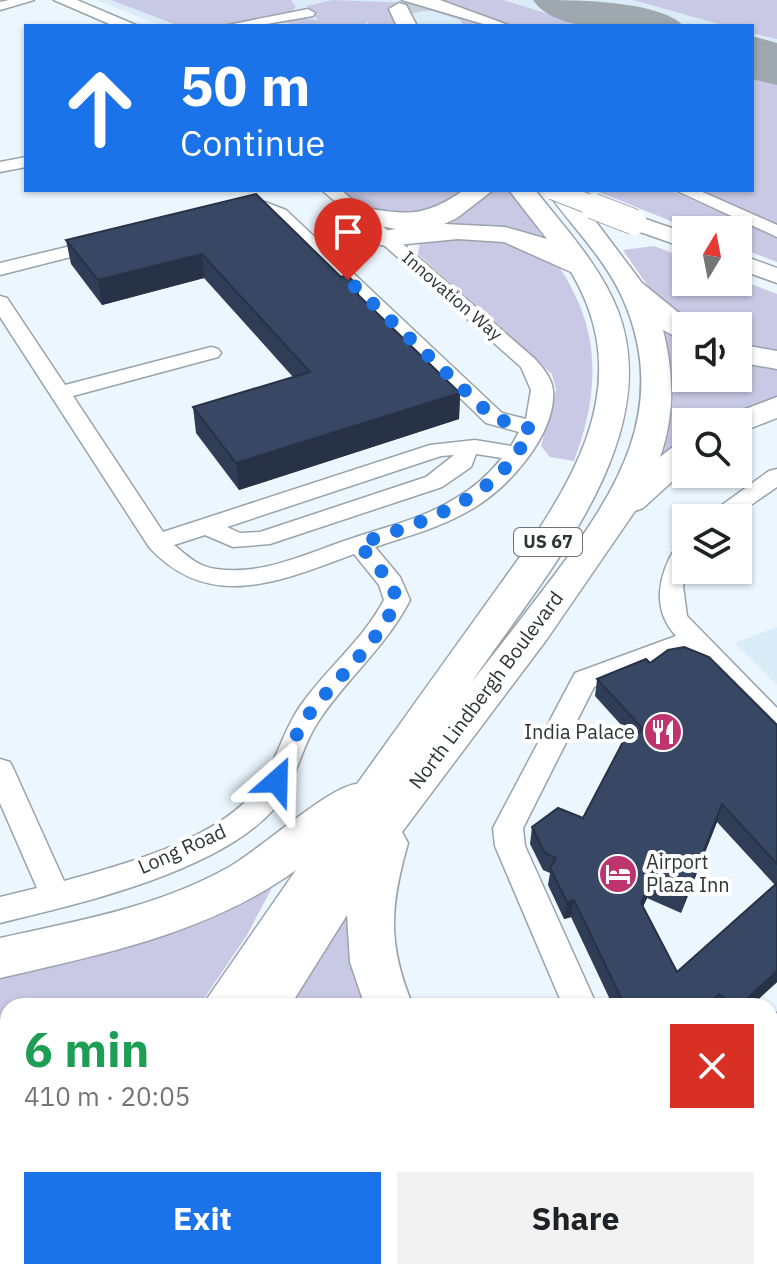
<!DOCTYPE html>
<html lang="en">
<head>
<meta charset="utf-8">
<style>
  body { margin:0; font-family:"IBM Plex Sans",sans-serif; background:#f2f2f2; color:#202124; height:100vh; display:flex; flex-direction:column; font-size:30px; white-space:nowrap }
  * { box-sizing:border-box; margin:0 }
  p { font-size:26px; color:#757577 }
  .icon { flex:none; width:44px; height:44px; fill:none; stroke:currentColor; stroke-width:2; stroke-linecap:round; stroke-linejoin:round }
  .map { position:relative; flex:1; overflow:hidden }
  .drawer { position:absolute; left:0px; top:998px; width:778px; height:282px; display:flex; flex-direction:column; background:#fff; border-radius:24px 24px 0 0; box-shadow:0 2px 6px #0004 }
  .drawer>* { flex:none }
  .guide { position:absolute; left:24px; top:24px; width:730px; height:168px; border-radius:0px; box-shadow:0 2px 6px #0004; background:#1a73e8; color:#fff; overflow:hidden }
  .needle { width:52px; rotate:10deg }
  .tools { position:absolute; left:672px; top:216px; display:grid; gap:16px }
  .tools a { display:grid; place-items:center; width:80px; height:80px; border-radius:0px; background:#fff; box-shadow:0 2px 6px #0004; font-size:40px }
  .pin { position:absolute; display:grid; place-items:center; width:68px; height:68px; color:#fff; margin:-82px -34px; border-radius:50% 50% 50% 0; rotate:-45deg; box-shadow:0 0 8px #0007 }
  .pin .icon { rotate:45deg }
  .me { position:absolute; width:88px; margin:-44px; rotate:25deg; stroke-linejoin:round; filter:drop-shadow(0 0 6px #0008) }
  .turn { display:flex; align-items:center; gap:28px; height:168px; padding:0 24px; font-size:36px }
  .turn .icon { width:104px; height:104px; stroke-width:2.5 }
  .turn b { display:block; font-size:56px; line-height:68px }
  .round { display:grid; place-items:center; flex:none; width:84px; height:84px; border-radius:0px; background:#f2f2f2 }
  .overview { display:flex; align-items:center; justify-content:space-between; height:136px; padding:0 24px }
  h1 { font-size:48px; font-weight:700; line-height:60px; color:#1e9e55 }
  .button { display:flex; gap:16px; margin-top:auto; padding:16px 24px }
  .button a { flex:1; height:92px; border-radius:0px; background:#1a73e8; color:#fff; font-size:32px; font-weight:700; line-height:92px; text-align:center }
  .button a+a { background:#f2f2f2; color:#202124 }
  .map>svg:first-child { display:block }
  .built { fill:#d9ecf8 }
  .green { fill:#c9c9e5 }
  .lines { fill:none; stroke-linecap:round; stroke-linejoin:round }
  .taxiway { fill:#9fa8ae; fill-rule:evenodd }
  .runway { fill:#9fa8ae; fill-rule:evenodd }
  .highway-tunnel { stroke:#c6cfd6; stroke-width:23; stroke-dasharray:23 11; stroke-linecap:butt }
  .minor-casing { stroke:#99a3ab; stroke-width:3 }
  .major-casing { stroke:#99a3ab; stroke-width:3 }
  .highway-casing { stroke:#99a3ab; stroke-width:3 }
  .minor { fill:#fff; fill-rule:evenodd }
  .major { fill:#fff; fill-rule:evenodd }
  .highway { fill:#fff; fill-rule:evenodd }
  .major-bridge-far1-casing { stroke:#99a3ab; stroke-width:21; stroke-linecap:butt }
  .major-bridge-casing { stroke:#99a3ab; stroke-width:27; stroke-linecap:butt }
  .major-bridge-far1 { stroke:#fff; stroke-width:19 }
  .major-bridge { stroke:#fff; stroke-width:25 }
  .wall { fill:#303d56; fill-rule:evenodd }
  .shaded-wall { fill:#273246 }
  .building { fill:#384764; stroke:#273246; stroke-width:2 }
  .route { stroke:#1a73e8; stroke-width:14; stroke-dasharray:0 25.2 }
  .labels { text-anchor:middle; stroke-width:8; stroke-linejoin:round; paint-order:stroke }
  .far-street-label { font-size:18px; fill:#303538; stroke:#fff }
  .shield { fill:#fff; stroke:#6e7274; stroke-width:2 }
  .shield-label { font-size:18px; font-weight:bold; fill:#303538 }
  .street-label { font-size:20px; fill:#303538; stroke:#fff }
  .poi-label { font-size:20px; fill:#303538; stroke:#fff; text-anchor:end }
</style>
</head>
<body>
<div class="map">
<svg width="777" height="1279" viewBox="0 0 777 1279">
  <rect width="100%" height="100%" fill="#ebf6fe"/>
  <g class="built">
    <path d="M 96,0 L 777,0 L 777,256 L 738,230 L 608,190 L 752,190 L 752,26 L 162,26 Z"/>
    <path d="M 777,627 L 777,684 L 734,643 Z"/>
  </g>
  <g class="green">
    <path d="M 111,0 L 291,0 L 296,7 L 291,12 L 222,26 L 179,26 Z"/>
    <path d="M 332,0 L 413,3 L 498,26 L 464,26 L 460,20 L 433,11 L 390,10 L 396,26 L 369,26 L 367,21 L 365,26 L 299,26 L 277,20 L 294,17 L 318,20 L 307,6 Z"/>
    <path d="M 430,0 L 503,0 L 587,26 L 511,26 Z"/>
    <path d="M 633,0 L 777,0 L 777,39 L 752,33 L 752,26 L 726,26 Z"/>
    <path d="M 752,77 L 777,85 L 777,227 L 694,190 L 752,190 Z"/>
    <path d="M 343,190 L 452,190 L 462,193 L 413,215 L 366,211 Z"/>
    <path d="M 492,190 L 510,190 L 547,243 L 491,227 L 442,225 Z"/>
    <path d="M 594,190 L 669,190 L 777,237 L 777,262 L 738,247 L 738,230 L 693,230 Z"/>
    <path d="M 446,235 C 483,239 521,240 553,262 C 563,269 568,282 574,293 C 602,348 595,405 574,461 L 550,457 L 541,446 L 556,389 L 552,374 L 418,254 L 420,242 Z"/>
    <path d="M 654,246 L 686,258 L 686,282 L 738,282 L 738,279 L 777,294 L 777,355 L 738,348 L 738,326 L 686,326 L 654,295 L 623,250 Z"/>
    <path d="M 662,329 L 686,343 L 686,378 L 738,378 L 738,361 L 777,368 L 777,396 L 722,422 L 686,422 L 686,444 L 656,469 Z"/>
    <path d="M 275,882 L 247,935 L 199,1006 L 8,1006 L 8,1068 L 0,1060 L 0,969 Z"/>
    <path d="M 347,911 L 374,1006 L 286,1006 Z"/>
    <path d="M 0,1127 C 16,1161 11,1210 0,1244 Z"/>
    <path d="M 130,1272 L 493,1272 L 497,1279 L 125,1279 Z"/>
  </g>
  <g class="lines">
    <g class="taxiway">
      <path d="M 614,7 L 668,21 L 672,26 L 628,26 L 605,20 L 601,15 L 605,10 Z"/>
      <path d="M 752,40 L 777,46 L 777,62 L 752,56 Z"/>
    </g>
    <g class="runway">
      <path d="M 533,0 C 575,0 658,0 684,26 C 642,26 559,38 533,0 Z"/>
      <path d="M 752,36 L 777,43 L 777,85 L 752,79 Z"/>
    </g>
    <path class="highway-tunnel" d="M 419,0 L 422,11"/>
    <g class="minor-casing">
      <g id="minor">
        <path d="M 9,0 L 34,0 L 0,10 L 0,2 Z"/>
        <path d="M 402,0 L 440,0 L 511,26 L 490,26 Z"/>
        <path d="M 308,9 L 315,13 L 313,16 L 255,26 L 223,26 Z"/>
        <path d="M 26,157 L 26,167 L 0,172 L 0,162 Z"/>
        <path d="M 322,190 L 341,190 L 535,359 C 543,368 552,378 553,391 C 556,435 508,488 472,509 C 442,527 408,536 375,547 L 400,577 L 410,600 C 386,647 346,679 318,722 C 300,749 296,784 274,809 C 218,872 79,904 0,923 L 0,897 L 37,888 L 0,803 L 0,759 L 10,762 L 14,770 L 64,881 C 125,864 221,839 259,786 C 277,761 283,730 301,705 C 327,668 363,640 384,600 L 379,585 L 354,554 C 283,580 210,614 149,547 L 0,317 L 0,296 L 7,298 L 65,385 L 211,347 L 218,349 L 221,353 L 218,357 L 73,396 L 163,532 L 430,445 L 475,440 L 511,446 L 519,432 L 486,423 L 274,218 L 263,213 L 234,215 L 234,207 L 265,202 L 286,210 L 502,413 L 526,419 L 531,390 L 521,367 ZM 476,454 L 502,458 C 489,474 474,488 456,498 C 425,518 388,526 353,538 C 309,552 264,576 216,569 C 199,567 187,556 174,545 L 205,535 L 233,547 L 270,544 L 442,487 L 471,467 ZM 454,455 L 426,477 L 260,532 L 240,533 L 227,527 L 441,456 Z"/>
        <path d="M 675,190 L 698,190 L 777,225 L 777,237 Z"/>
        <path d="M 100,239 L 106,240 L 106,248 L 0,275 L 0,263 Z"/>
        <path d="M 777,469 L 777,487 L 732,518 L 704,518 L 769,471 Z"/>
        <path d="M 686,543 L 686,570 L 690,570 L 683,586 L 687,616 L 777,708 L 777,735 L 767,732 L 690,651 L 594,687 L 523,828 L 525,846 L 597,1006 L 563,1006 L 495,846 L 493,828 L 575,673 L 676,636 C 651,609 658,575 677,545 Z"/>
        <path d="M 777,1013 L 777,1048 L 770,1050 L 770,1016 Z"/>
        <path d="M 770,1121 L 777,1124 L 777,1194 L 770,1197 Z"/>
        <path d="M 770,1214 L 777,1217 L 777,1258 L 770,1255 Z"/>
      </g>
    </g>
    <g class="major-casing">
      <g id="major">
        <path d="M 54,0 L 77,0 L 138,26 L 114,26 Z"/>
        <path d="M 634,215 L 686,233 L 686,248 L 626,227 L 623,222 Z"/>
        <path d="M 738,254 L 777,268 L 777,283 L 738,269 Z"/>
      </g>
    </g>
    <g class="highway-casing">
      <g id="highway">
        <path d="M 399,3 L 406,5 L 417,26 L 397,26 L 389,9 Z"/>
        <path d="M 464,190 L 493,190 L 457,218 L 444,224 L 505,227 L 547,239 L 509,190 L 535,190 C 565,228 600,265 618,311 C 667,441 540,581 471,683 C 499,648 526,612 553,577 C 617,491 671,408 623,299 C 605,258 572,227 546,190 L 572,190 L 642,283 L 695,326 L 686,326 L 686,342 L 663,330 C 674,373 675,415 660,457 L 674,446 L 686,443 L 686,469 L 643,508 L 635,511 L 547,639 L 402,832 L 408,843 C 390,906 387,944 413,1006 L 365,1006 L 350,962 L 347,915 L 290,1006 L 202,1006 L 296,870 C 209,933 103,954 0,978 L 0,938 C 78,921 158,907 229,867 C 258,851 331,785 357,784 C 398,727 439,669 481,611 C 553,510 647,399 571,272 L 504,242 L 458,239 L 386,246 L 377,244 L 373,238 L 377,232 L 396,229 L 351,220 L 347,215 L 360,207 C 407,215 424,218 464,190 Z"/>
        <path d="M 738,344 L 777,351 L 777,369 L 738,362 Z"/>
        <path d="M 777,397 L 777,418 L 738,433 L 738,422 L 723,422 L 727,416 Z"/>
        <path d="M 0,1061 L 8,1064 L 8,1119 L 0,1116 Z"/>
        <path d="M 8,1246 L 8,1272 L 116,1272 L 113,1279 L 0,1279 L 0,1249 Z"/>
        <path d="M 496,1272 L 553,1272 L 556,1279 L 499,1279 Z"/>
        <path d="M 600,1272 L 659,1272 L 662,1279 L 603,1279 Z"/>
      </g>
    </g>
    <use href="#minor" class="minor"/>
    <use href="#major" class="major"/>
    <use href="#highway" class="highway"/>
    <g class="major-bridge-far1-casing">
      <path id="major-bridge-far1" d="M 553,190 L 599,208"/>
    </g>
    <g class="major-bridge-casing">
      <path id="major-bridge" d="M 593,206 L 634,222"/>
    </g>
    <use href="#major-bridge-far1" class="major-bridge-far1"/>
    <use href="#major-bridge" class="major-bridge"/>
  </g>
  <g class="wall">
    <path d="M 256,194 L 341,277 L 359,287 L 359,295 L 460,393 L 459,419 L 239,490 L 196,433 L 193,407 L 293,377 L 204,278 L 102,305 L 71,264 L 66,240 Z"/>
    <path d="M 650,663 L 777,725 L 777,982 L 751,1006 L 613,1006 L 571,917 L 564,919 L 548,885 L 550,873 L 543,870 L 530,844 L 532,827 L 583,818 L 631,736 L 595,696 L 597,679 ZM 717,822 L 775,885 L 677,972 L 643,907 L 647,898 L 681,913 Z"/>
  </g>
  <g class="shaded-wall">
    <path d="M 202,254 L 204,278 L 102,305 L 98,280 Z"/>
    <path d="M 460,393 L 459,419 L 239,490 L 236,463 Z"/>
    <path d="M 722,804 L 717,822 L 681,913 L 686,896 Z"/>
    <path d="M 651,881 L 647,898 L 637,920 L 641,903 Z"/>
    <path d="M 574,900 L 571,917 L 564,919 L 567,902 Z"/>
    <path d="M 777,971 L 777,982 L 751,1006 L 739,1006 Z"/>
    <path d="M 719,994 L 716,1006 L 707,1006 Z"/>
  </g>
  <g class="building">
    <path d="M 256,194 L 341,277 L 347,275 L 359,287 L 352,289 L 460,393 L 236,463 L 193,407 L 310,372 L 202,254 L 98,280 L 66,240 Z"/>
    <path d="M 684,647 L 709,657 L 777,725 L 777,864 L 722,804 L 686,896 L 651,881 L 641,903 L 677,972 L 777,883 L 777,971 L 739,1006 L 734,1006 L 719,994 L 707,1006 L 625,1006 L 574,900 L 567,902 L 550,868 L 556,858 L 545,853 L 532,827 L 558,808 L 583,818 L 625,738 L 644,730 L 597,679 L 646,659 L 650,663 L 668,650 Z"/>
  </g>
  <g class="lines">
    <path class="route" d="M 277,781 C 287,759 295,732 310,713 C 339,675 377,645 397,600 L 391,583 L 359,544 C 427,520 498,500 531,429 L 494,418 L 348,280"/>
  </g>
  <defs>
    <g id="restaurant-disc" transform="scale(2)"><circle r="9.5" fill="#be346f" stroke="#fff"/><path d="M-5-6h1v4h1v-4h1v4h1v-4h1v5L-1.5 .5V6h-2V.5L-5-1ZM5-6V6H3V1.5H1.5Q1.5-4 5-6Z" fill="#fff"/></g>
    <g id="hotel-disc" transform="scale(2)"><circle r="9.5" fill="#be346f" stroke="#fff"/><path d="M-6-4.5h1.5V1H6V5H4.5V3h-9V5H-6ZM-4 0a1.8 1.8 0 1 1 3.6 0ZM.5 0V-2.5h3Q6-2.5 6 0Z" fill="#fff"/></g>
  </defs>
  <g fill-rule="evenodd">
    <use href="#restaurant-disc" x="663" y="732"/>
    <use href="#hotel-disc" x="618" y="874"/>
  </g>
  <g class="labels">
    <g class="far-street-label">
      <text transform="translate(452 296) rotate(41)" y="6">Innovation Way</text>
    </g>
    <rect class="shield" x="514" y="528" width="68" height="28" rx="6"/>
    <g class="shield-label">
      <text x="548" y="548">US 67</text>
    </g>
    <g class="street-label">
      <text transform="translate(486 690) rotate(-53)" y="7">North Lindbergh Boulevard</text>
      <text transform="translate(182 849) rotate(-24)" y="7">Long Road</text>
    </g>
    <g class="poi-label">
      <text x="635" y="739">India Palace</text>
      <text x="646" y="869" text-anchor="start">Airport<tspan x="646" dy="23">Plaza Inn</tspan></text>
    </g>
  </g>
</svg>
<div class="tools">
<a><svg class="needle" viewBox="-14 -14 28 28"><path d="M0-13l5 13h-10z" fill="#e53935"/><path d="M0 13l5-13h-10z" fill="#757577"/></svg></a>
<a><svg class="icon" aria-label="sound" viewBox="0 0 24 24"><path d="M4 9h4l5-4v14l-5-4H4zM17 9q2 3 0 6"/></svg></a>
<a><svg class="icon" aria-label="search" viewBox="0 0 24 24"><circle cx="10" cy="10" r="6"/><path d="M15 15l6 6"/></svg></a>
<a><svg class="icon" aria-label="layers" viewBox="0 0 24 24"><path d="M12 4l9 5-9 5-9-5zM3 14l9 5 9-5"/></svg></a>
</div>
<div class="pin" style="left:348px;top:280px;background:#d93025"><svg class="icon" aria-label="arrive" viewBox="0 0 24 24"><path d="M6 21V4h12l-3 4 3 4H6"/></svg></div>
<svg class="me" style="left:277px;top:781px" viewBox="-20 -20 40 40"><path d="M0-17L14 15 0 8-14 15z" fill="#1a73e8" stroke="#fff" stroke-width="4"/></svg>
<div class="guide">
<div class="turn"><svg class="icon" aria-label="ahead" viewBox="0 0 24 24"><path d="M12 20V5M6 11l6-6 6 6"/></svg><div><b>50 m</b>Continue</div></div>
</div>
<section class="drawer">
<div class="overview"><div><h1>6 min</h1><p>410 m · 20:05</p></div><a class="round" style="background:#d93025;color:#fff"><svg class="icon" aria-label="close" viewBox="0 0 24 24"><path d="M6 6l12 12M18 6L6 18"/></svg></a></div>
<div class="button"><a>Exit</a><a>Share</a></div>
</section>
</div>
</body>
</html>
